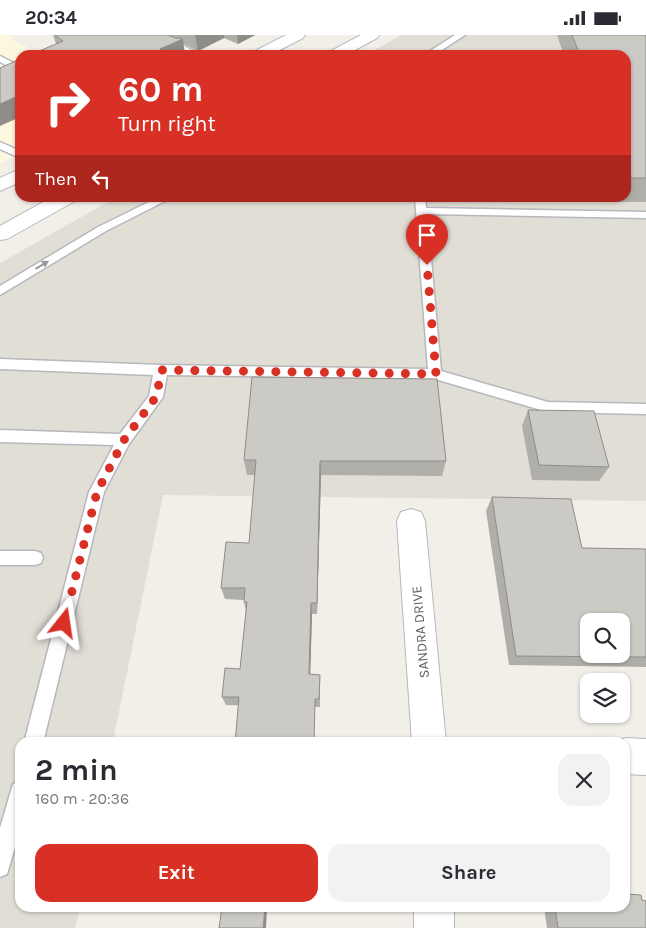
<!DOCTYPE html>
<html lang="en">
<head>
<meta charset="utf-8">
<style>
  body { margin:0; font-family:Karla,sans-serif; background:#f2f2f3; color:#2b2b33; height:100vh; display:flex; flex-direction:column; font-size:19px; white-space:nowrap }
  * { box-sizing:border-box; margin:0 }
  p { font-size:16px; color:#7c7c81 }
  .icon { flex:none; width:28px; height:28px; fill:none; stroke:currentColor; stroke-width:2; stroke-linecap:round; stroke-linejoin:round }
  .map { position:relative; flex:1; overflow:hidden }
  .details { position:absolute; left:15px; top:702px; width:615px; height:175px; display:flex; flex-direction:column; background:#fff; border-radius:15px; box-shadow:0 1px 4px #0004 }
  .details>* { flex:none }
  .guide { position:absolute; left:15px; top:15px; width:616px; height:152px; border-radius:15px; box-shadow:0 1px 4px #0004; background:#d93025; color:#fff; overflow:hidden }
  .tools { position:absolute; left:580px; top:578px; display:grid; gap:10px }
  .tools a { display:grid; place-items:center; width:50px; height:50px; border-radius:10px; background:#fff; box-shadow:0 1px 4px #0004; font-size:25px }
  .pin { position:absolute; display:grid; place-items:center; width:42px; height:42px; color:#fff; margin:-51px -21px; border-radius:50% 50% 50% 0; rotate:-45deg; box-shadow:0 0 5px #0007 }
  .pin .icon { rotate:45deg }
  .me { position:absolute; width:55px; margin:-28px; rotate:15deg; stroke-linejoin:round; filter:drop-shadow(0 0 4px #0008) }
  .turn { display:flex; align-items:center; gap:18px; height:105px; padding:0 20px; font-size:22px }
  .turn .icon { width:65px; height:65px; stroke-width:2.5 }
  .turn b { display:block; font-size:35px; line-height:42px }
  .then { display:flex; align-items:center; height:48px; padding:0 20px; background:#0003; gap:10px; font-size:19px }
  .round { display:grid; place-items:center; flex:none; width:52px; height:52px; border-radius:15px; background:#f2f2f3 }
  .overview { display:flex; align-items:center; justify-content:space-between; height:85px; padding:0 20px }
  h1 { font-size:30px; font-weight:700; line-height:38px }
  .button { display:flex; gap:10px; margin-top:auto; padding:10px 20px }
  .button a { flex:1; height:58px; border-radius:15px; background:#d93025; color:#fff; font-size:20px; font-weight:700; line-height:58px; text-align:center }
  .button a+a { background:#f2f2f3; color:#2b2b33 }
  .status { display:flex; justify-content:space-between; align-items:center; height:35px; padding:0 25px; background:#fff; direction:ltr }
  .status svg { height:14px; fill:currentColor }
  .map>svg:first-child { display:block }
  .commercial { fill:#fef7e0 }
  .education { fill:#e1ded6 }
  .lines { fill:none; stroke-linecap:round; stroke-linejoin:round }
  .service-casing { stroke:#b5b8bc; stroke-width:3 }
  .minor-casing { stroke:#b5b8bc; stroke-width:2 }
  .secondary-casing { stroke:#b6babf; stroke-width:2 }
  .service { fill:#fff; fill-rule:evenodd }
  .minor { fill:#fff; fill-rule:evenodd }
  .secondary { fill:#fff; fill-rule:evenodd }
  .wall { fill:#afaea9 }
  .shaded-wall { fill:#8f8d8a }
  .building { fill:#cccac5; stroke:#8f8d8a; fill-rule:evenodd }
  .oneway { fill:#979a9d }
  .route { stroke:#d93025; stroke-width:9; stroke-dasharray:0 16.2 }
  .labels { text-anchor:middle; stroke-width:4; stroke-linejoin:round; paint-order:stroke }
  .street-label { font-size:14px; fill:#5f6368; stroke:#fff }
</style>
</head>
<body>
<div class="status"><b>20:34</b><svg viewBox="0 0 49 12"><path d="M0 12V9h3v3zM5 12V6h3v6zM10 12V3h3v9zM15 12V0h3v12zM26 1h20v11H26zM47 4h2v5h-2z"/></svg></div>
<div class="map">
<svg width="646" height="893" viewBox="0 0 646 893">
  <rect width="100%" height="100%" fill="#f1efe8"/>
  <path class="commercial" d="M 0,0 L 13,0 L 11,4 L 42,20 L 20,20 L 20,119 L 0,128 Z"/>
  <path class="education" d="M 401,0 L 646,0 L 646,466 L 163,460 L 113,707 L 20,708 L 20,872 L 80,873 L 75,893 L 0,893 L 0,228 L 115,163 L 626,162 L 626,20 L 366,20 Z"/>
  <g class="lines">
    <g class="service-casing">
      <g id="service">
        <path d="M 455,0 L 465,0 L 434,20 L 424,20 Z"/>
        <path d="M 0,21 L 20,31 L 20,37 L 0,27 Z"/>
        <path d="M 0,107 L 20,116 L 20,123 L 0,114 Z"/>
        <path d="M 159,162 L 173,162 L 106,196 L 0,260 L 0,251 L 98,192 Z"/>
        <path d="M 415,162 L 425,162 L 426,173 L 646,177 L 646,183 L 427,179 L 441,336 L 548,367 L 646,369 L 646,379 L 548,377 L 435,344 L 167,340 L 163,362 L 129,409 L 104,457 L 43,708 L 24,708 L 89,457 L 114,410 L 0,407 L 0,395 L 120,399 L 149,361 L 153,340 L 0,334 L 0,324 L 161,330 L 428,334 Z"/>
        <path d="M 0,516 L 35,516 L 41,518 L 43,523 L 41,528 L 35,530 L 0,530 Z"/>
        <path d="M 20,746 L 20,795 L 7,839 L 0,842 L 0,793 L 13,749 Z"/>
      </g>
    </g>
    <g class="minor-casing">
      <g id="minor">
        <path d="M 142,0 L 161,0 L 196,17 L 199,20 L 179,20 L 144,3 Z"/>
        <path d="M 411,474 L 421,477 L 425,486 L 446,708 L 412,708 L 397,486 L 401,477 Z"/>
        <path d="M 625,703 L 646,704 L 646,740 L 625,739 L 625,708 L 615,708 Z"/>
        <rect x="414" y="872" width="40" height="21"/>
      </g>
    </g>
    <g class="secondary-casing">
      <g id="secondary">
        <path d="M 286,0 L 305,0 L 303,3 L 270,20 L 250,20 L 253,17 Z"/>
        <path d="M 361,0 L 379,0 L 377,3 L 346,20 L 326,20 L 329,17 Z"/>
        <path d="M 20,134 L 20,147 L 0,156 L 0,143 Z"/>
        <path d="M 52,162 L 77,162 L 75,166 L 7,204 L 0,205 L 0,191 Z"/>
      </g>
    </g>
    <use href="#service" class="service"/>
    <use href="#minor" class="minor"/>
    <use href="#secondary" class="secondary"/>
  </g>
  <g class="wall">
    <path d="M 53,0 L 255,0 L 238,9 L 224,3 L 198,16 L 183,9 L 185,20 L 56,9 Z"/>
    <path d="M 557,0 L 646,0 L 646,167 L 615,167 L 613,162 L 626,162 L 626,20 L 564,20 Z"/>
    <path d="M 528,375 L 609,432 L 599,446 L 532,445 L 522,391 Z"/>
    <path d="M 244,425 L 446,426 L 442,441 L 321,440 L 317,579 L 312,579 L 310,639 L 320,640 L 320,672 L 226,670 L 222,662 L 240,634 L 246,576 L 244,567 L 244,565 L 225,564 L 221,553 L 249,508 L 255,440 L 247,440 Z"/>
    <path d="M 492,462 L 582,513 L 646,514 L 646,632 L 509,630 L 486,476 Z"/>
    <path d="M 642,865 L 646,893 L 547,893 L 544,872 L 625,872 Z"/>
  </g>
  <g class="shaded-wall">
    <path d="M 195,0 L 224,0 L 224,3 L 198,16 Z"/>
    <path d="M 237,0 L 255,0 L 238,9 Z"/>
    <path d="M 183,4 L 185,20 L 157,20 L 160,14 Z"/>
    <path d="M 20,60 L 20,82 L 0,91 L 0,69 Z"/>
    <path d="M 320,426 L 321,440 L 317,579 L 317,568 Z"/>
    <path d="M 311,568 L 312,579 L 310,648 L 309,639 Z"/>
    <path d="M 265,872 L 267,872 L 266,893 L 263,893 Z"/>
  </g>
  <g class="building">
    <path d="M 55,0 L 168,0 L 175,3 L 183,4 L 160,14 L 165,16 L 157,20 L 30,20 L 63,6 Z"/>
    <path d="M 572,0 L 646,0 L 646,143 L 626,143 L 626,20 L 580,20 Z"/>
    <path d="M 20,24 L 20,60 L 0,69 L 0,33 Z"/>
    <path d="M 252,342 L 437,344 L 446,426 L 320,426 L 317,568 L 311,568 L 309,639 L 320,640 L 319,664 L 315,664 L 314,708 L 235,708 L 239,662 L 222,662 L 225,633 L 240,634 L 247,567 L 244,567 L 245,553 L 221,553 L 226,507 L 249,508 L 256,425 L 244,425 Z"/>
    <path d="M 528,375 L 594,376 L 609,432 L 539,430 Z"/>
    <path d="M 492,462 L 571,464 L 582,513 L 646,514 L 646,622 L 516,621 ZM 589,586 L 621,586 L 621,619 L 589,619 Z"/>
    <path d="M 625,859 L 641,860 L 642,865 L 646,866 L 646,893 L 558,893 L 555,872 L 625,872 Z"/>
    <path d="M 222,872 L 265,872 L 263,893 L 219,893 Z"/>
  </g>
  <defs><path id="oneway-solid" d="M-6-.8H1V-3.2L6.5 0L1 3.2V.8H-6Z" transform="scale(1.25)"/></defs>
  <use class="oneway" href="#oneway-solid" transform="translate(42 230) rotate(-31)"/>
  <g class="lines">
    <path class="route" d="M 64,588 L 97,457 L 124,405 L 156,362 L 162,335 L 436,339 L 427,230"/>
  </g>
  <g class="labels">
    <g class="street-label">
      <text transform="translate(420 597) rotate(-95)" y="5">SANDRA DRIVE</text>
    </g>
  </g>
</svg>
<div class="tools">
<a><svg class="icon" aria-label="search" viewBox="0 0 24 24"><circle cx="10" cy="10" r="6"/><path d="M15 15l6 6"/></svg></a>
<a><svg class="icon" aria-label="layers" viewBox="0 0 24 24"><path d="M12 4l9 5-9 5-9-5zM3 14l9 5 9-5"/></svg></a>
</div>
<div class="pin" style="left:427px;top:230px;background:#d93025"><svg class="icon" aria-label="arrive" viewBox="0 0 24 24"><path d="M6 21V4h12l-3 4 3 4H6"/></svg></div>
<svg class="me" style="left:64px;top:588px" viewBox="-20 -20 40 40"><path d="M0-17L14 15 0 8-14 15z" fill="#d93025" stroke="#fff" stroke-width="4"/></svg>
<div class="guide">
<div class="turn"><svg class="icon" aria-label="right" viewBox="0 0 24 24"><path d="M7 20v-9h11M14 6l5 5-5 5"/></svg><div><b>60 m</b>Turn right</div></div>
<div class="then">Then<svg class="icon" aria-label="left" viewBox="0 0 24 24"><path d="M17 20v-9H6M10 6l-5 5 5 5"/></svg></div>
</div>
<section class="details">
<div class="overview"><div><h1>2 min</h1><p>160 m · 20:36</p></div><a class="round"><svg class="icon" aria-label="close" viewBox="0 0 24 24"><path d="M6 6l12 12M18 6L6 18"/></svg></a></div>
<div class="button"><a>Exit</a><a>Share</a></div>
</section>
</div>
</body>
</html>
